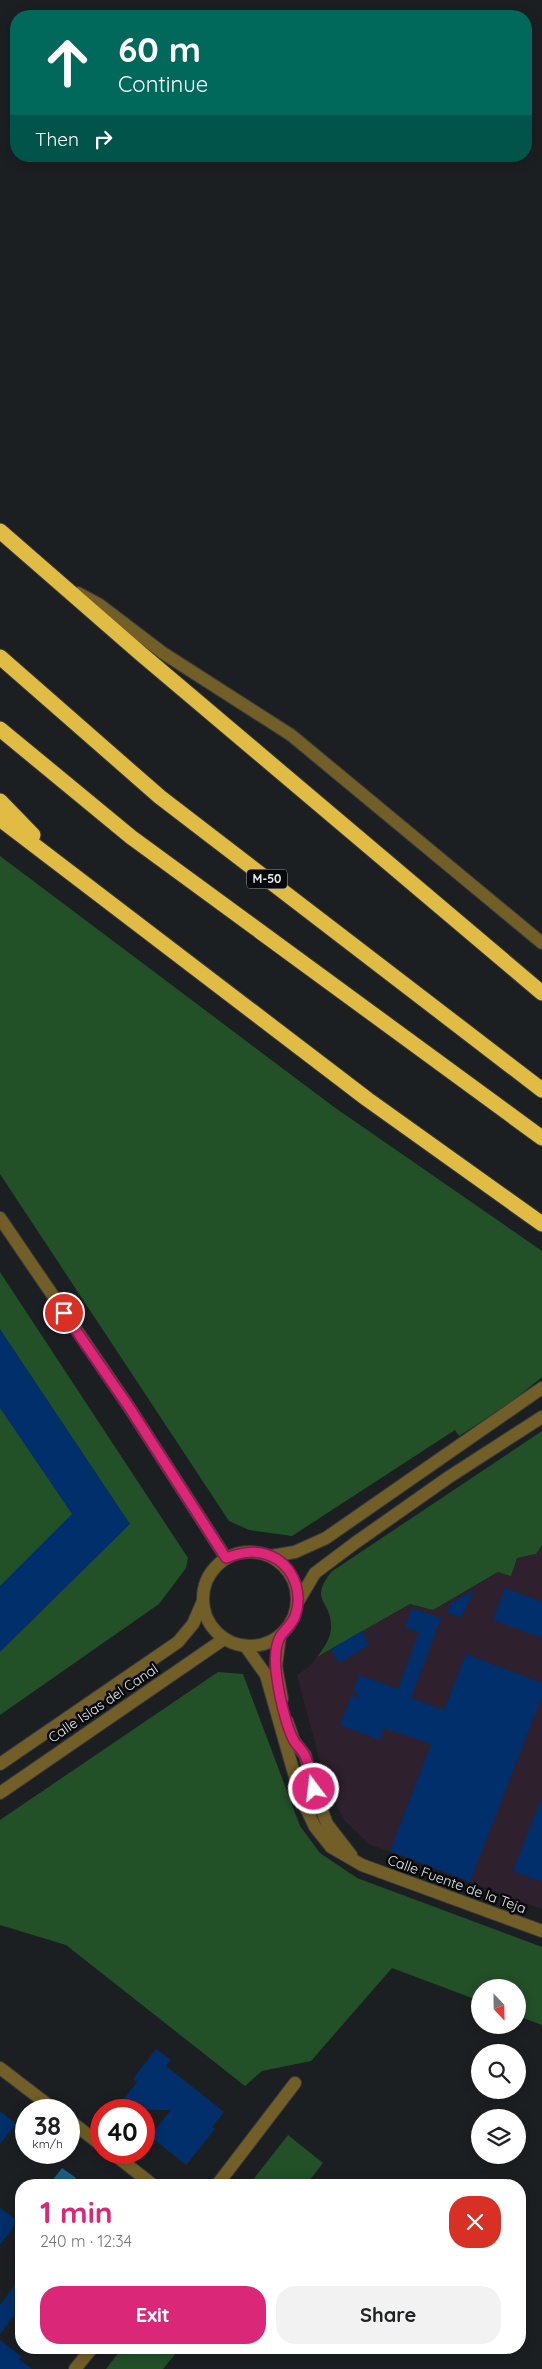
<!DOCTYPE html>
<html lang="en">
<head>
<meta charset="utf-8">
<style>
  body { margin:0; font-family:Quicksand,sans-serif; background:#f2f2f2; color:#202124; height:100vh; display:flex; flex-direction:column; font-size:19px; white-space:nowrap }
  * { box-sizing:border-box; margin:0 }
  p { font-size:16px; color:#757577 }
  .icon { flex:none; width:28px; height:28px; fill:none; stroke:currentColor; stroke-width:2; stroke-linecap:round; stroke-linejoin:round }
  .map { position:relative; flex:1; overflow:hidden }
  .panel { position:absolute; left:15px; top:2179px; width:511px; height:175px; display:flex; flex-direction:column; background:#fff; border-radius:20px; box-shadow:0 2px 12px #0003 }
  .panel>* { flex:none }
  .banner { position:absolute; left:10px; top:10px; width:522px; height:152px; border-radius:20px; box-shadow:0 2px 12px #0003; background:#00695c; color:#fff; overflow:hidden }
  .needle { width:32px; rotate:158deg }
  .buttons { position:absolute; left:471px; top:1979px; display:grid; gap:10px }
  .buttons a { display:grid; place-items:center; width:55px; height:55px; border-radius:50%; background:#fff; box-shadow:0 2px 12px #0003; font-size:25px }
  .speed { position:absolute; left:15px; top:2099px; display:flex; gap:10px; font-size:25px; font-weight:700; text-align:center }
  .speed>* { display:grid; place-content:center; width:65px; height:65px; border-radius:50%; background:#fff; box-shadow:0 2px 12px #0003; line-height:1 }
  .speed small { font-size:12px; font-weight:400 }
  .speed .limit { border:8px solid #d22; background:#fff; color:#111 }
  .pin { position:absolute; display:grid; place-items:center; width:42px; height:42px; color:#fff; margin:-21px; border:2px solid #fff; border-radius:50%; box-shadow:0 1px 5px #0007 }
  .me { position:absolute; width:55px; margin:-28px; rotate:345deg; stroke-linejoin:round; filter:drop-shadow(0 0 4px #0008) }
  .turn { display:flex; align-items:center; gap:18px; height:105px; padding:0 25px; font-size:22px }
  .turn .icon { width:65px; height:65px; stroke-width:2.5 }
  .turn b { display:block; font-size:35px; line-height:42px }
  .then { display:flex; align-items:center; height:48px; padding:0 25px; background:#0003; gap:10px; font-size:19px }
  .round { display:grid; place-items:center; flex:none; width:52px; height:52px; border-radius:20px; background:#f2f2f2 }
  .head { display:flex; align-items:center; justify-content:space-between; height:85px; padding:0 25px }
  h1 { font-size:30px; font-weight:700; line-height:38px; color:#db2777 }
  .cta { display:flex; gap:10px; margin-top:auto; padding:10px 25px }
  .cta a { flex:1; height:58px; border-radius:20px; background:#db2777; color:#fff; font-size:20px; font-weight:700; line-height:58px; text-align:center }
  .cta a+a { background:#f2f2f2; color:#202124 }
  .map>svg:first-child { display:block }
  .commercial { fill:#2e202d }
  .green { fill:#225027 }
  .water { fill:#1c5e86 }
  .building { fill:#002f6b }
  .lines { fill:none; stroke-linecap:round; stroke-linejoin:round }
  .minor-casing { stroke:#383b3e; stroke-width:14 }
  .tertiary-casing { stroke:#383b3e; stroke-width:14 }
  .motorway-casing { stroke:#383b3e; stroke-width:17 }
  .minor { stroke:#725f27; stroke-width:12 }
  .tertiary { stroke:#725f27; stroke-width:12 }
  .motorway { stroke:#e1bc45; stroke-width:15 }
  .route-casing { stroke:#8e194d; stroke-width:12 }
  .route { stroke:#db2777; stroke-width:9 }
  .labels { text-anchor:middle; stroke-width:5; stroke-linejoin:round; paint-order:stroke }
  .shield { fill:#08090a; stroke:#a4a6a8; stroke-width:1 }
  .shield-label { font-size:12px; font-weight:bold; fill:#e7e9eb }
  .street-label { font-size:14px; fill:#e7e9eb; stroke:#08090a }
</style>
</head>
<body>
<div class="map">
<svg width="542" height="2369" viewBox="0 0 542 2369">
  <rect width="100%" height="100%" fill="#1c1f22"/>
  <path class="commercial" d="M 540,1545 L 542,1545 L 542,1909 L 369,1844 L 345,1821 L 327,1788 L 297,1675 L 309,1667 L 317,1657 L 410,1604 L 433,1610 L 499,1572 L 511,1575 L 517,1558 L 536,1554 Z"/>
  <g class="green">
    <path d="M 0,856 L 334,1107 L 542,1251 L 542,1377 L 510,1403 L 459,1436 L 455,1430 L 292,1536 L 249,1530 L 229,1521 L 0,1174 Z"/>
    <path d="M 0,1272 L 188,1558 L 186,1568 L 159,1604 L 0,1715 Z"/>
    <path d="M 542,1431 L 542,1545 L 536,1554 L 517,1558 L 511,1576 L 498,1572 L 433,1610 L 410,1604 L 317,1657 C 324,1648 332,1637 331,1625 C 330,1598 309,1602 331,1572 Z"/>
    <path d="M 218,1672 L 243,1674 L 300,1826 L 320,1853 L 357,1878 L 542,1947 L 542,2025 L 518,2016 L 518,1988 L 480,1988 L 480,2001 L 392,1968 L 311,2061 L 262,2071 L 245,2086 L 66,1945 L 0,1925 L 0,1820 Z"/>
    <path d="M 288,2135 L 323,2163 L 306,2185 L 249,2185 Z"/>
    <path d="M 122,2348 L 180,2348 L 163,2369 L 106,2369 Z"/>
  </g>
  <path class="water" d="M 62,2168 L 76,2178 L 70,2185 L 49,2185 Z"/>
  <g class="building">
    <path d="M 0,1329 L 130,1524 L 0,1652 L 0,1586 L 72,1514 L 0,1408 Z"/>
    <path d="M 505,1588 L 542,1602 L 542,1638 L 493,1620 Z"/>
    <path d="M 474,1590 L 461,1618 L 447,1612 L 451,1603 Z"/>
    <path d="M 412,1608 L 441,1618 L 411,1698 L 444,1710 L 466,1654 L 542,1683 L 542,1696 L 470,1882 L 390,1851 L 431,1744 L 384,1728 L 380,1740 L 340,1725 L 352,1694 L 360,1700 L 354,1689 L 359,1675 L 398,1689 L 419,1632 L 405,1627 Z"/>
    <path d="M 362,1631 L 369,1645 L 339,1663 L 331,1649 Z"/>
    <path d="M 541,1799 L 542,1800 L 542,1882 L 513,1871 Z"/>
    <path d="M 156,2049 L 171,2060 L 166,2066 L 224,2112 L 212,2127 L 215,2129 L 186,2165 L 150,2136 L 171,2110 L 115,2110 L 137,2082 L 133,2079 Z"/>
    <path d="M 0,2111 L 16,2124 L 0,2144 Z"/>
    <path d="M 0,2208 L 18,2221 L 0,2245 Z"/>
    <path d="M 21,2277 L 21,2307 L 0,2334 L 0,2305 Z"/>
    <path d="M 0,2340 L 22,2357 L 19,2359 L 32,2369 L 0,2369 Z"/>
  </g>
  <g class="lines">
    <g class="minor-casing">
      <g id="minor">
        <path d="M 78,593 L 100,605 L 163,653 L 291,735 L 542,943"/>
        <path d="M 0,2068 L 55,2110"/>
        <path d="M 69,2120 L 101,2145"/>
        <path d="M 111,2152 L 153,2185"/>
        <path d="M 217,2185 L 295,2083"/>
        <path d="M 75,2369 L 92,2348"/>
      </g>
    </g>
    <g class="tertiary-casing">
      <g id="tertiary">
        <path d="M 0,1218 L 129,1407 L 226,1558"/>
        <circle cx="250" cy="1599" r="47"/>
        <path d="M 271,1556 L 295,1552 L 326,1538 L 542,1388"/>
        <path d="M 299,1600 L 315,1573 L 355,1543 L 449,1477 L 542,1417"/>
        <path d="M 280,1636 L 276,1666 L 282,1699"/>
        <path d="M 246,1647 L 266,1675 L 301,1798 L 315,1827 L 331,1847 L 362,1865 L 542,1931"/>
        <path d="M 287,1721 L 294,1741 L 305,1755 L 314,1789 L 327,1824 L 351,1855"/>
        <path d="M 0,1764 L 178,1642 L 193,1624 L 203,1601"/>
        <path d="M 0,1793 L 224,1639"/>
      </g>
    </g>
    <g class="motorway-casing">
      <g id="motorway">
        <path d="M 0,531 L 140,653 L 542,993"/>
        <path d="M 0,657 L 160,797 L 542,1090"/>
        <path d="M 0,729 L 131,837 L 542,1138"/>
        <path d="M 0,801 L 33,835"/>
        <path d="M 0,819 L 367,1099 L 542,1224"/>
      </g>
    </g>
    <use href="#minor" class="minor"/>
    <use href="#tertiary" class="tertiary"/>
    <use href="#motorway" class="motorway"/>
  </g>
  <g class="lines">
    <g class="route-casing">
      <path id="route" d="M 64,1313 L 129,1407 L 226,1558 C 244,1551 260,1549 277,1559 C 295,1571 303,1595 295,1616 C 292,1625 284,1630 280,1637 C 274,1648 275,1667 277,1678 C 279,1695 286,1726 294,1741 C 297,1746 303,1750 305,1756 C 310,1766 311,1778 314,1789"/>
    </g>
    <use href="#route" class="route"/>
  </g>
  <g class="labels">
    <rect class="shield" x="247" y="869.5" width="40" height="19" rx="4"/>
    <g class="shield-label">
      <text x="267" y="883">M-50</text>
    </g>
    <g class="street-label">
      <text transform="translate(103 1703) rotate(-34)" y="5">Calle Islas del Canal</text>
      <text transform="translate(457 1884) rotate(20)" y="5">Calle Fuente de la Teja</text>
    </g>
  </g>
</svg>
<div class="buttons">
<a><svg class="needle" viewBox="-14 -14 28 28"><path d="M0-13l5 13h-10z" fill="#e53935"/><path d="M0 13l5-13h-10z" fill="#757577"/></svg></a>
<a><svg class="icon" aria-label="search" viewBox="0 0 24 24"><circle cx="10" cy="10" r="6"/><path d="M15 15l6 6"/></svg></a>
<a><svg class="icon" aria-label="layers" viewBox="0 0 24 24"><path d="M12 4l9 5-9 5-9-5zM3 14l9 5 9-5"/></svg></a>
</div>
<div class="speed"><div>38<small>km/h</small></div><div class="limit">40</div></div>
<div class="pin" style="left:64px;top:1313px;background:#d93025"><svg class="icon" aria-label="arrive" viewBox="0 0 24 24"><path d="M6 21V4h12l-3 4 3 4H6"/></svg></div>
<svg class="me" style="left:314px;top:1789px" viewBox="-20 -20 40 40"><circle r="17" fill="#db2777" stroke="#fff" stroke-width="3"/><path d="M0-11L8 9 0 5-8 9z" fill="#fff"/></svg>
<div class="banner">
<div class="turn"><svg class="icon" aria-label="ahead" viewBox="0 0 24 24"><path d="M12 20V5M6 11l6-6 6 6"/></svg><div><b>60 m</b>Continue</div></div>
<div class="then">Then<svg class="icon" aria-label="right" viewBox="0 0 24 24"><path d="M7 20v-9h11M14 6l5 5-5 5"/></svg></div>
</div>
<section class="panel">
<div class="head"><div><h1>1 min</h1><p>240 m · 12:34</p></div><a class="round" style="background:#d93025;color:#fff"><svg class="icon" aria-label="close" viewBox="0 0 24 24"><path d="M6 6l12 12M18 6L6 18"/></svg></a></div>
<div class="cta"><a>Exit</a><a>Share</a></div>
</section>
</div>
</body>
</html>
